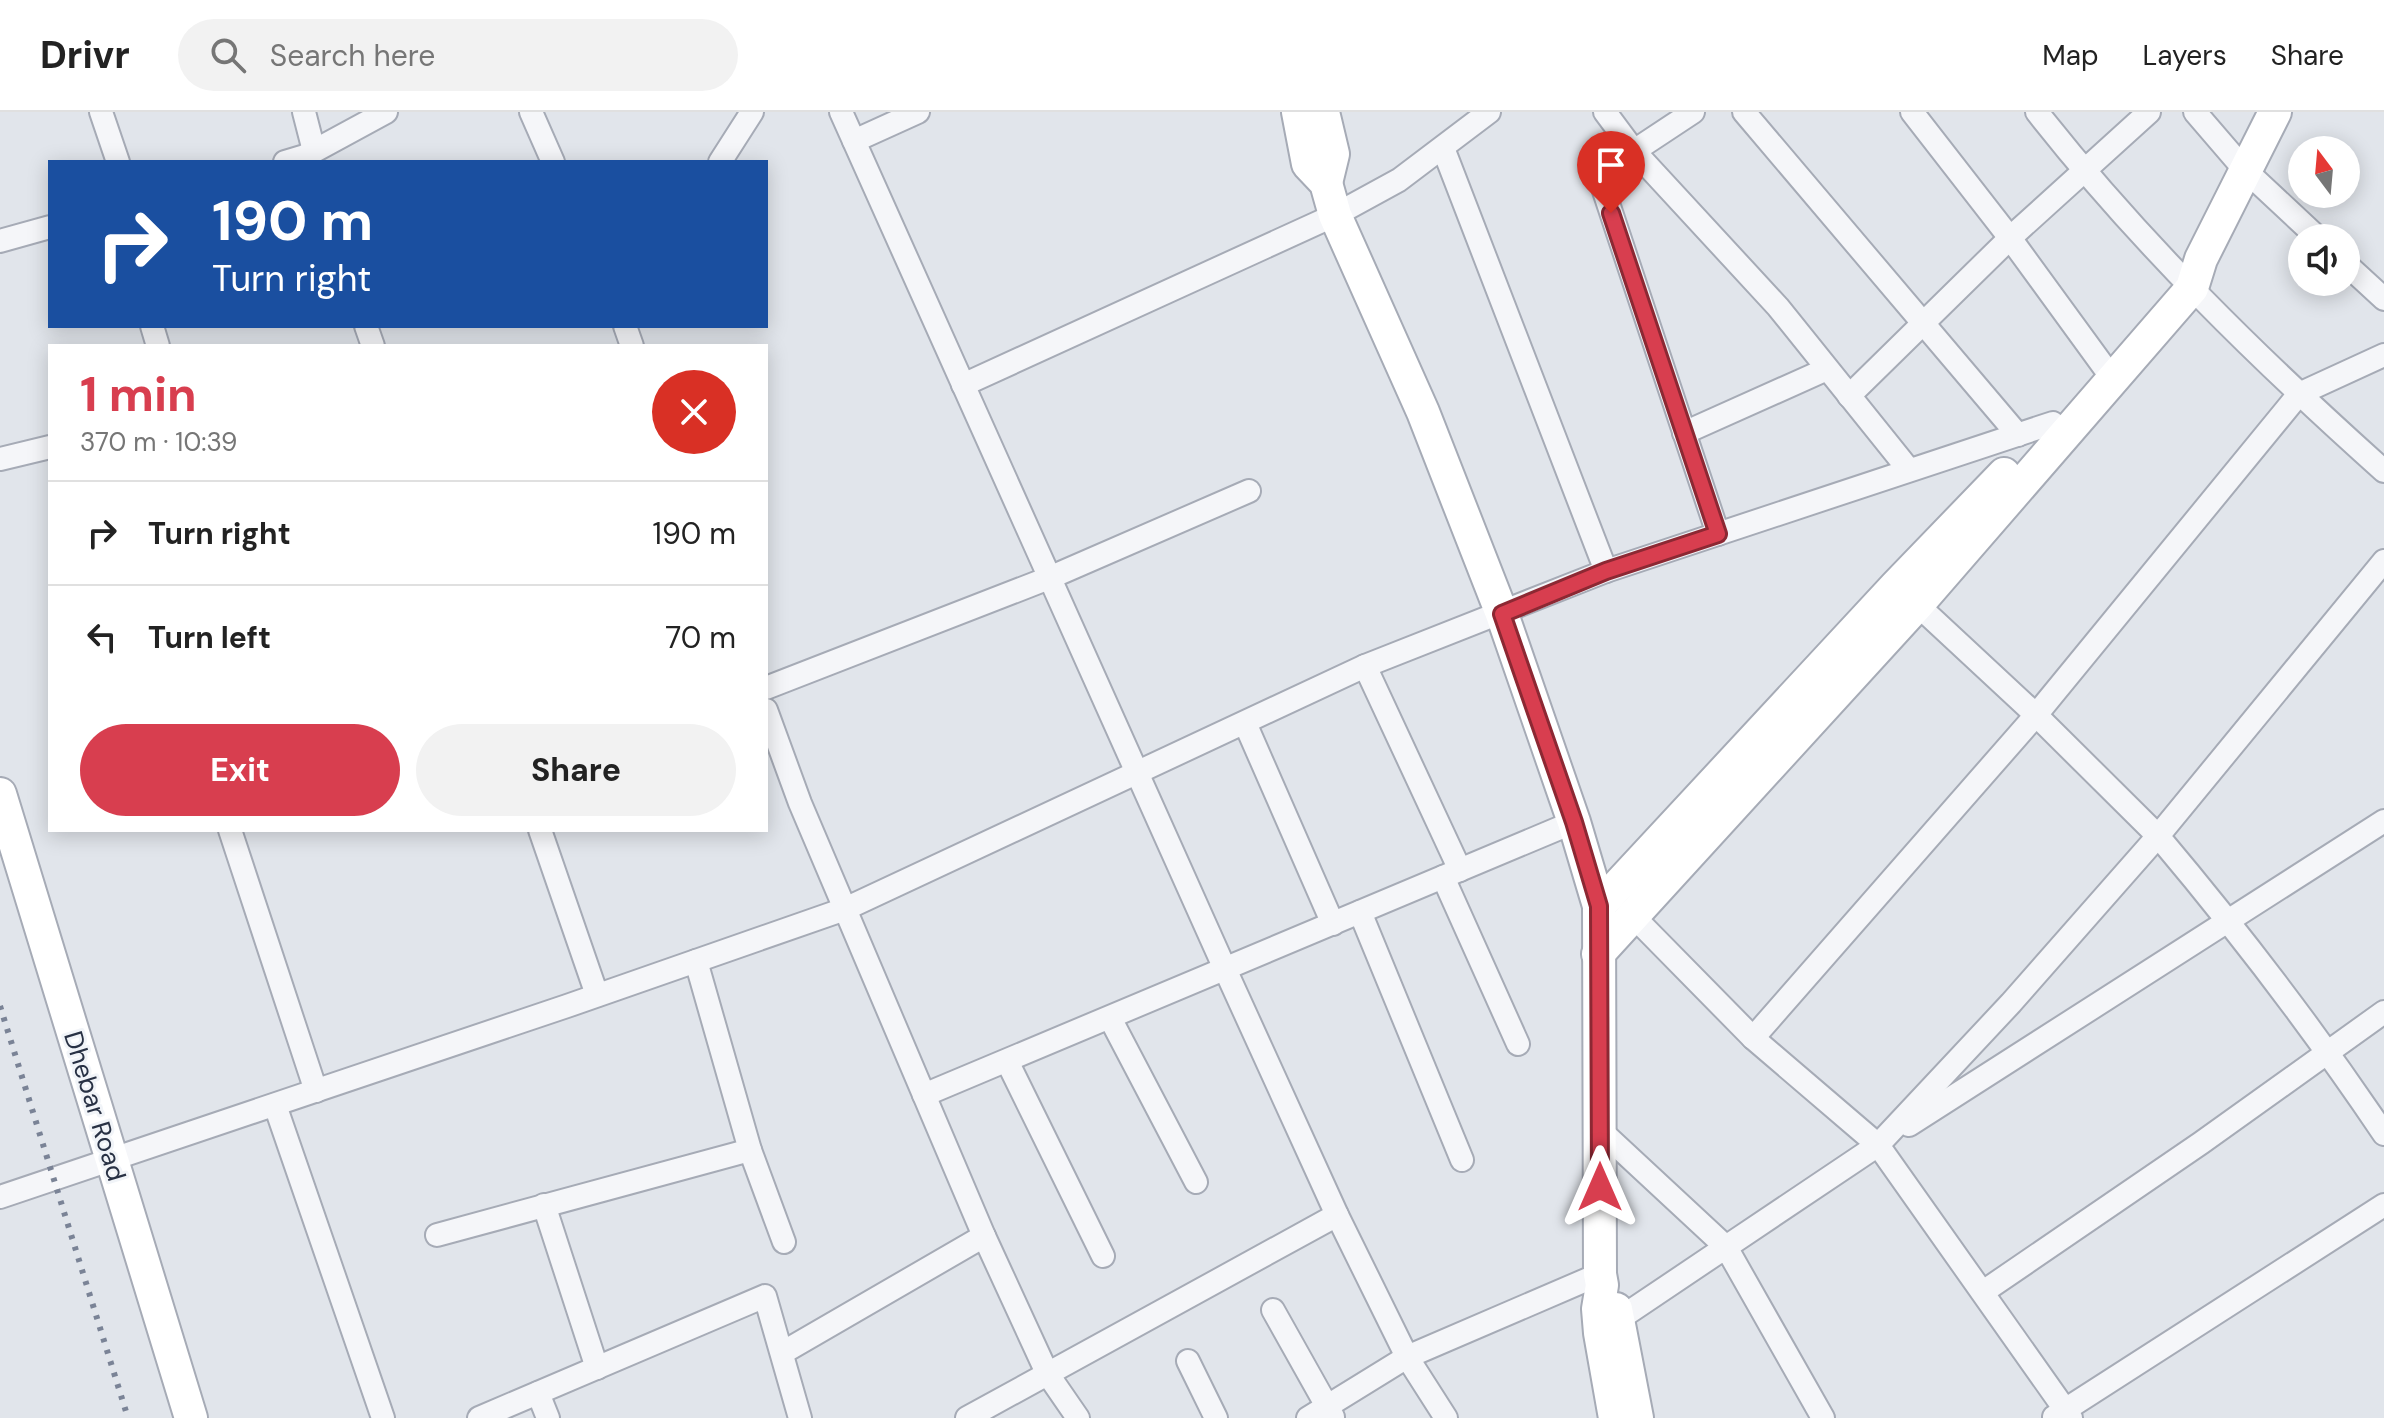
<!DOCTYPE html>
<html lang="en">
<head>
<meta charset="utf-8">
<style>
  body { margin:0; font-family:"DM Sans",sans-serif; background:#f2f2f2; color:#222; height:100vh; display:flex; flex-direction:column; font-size:30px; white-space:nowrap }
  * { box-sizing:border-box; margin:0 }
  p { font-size:26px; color:#767676 }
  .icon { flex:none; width:44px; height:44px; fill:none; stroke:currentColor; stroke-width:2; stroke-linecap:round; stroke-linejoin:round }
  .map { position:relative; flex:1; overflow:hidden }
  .sheet { position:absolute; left:48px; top:232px; width:720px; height:488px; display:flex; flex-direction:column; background:#fff; border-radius:0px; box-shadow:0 4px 20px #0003 }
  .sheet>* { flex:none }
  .guide { position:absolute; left:48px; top:48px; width:720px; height:168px; border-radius:0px; box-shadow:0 4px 20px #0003; background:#1a4fa0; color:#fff; overflow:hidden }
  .needle { width:52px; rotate:344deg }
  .fabs { position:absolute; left:2288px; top:24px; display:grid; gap:16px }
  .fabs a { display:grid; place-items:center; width:72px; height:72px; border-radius:50%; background:#fff; box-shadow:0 4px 20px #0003; font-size:40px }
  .pin { position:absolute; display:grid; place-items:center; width:68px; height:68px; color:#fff; margin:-82px -34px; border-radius:50% 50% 50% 0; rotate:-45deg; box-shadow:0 0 8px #0007 }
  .pin .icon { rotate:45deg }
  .me { position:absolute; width:88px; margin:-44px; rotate:0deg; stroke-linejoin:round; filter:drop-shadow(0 0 6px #0008) }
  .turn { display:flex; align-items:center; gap:28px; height:168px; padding:0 32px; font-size:36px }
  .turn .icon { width:104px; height:104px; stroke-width:2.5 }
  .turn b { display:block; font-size:56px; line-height:68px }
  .round { display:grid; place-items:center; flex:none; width:84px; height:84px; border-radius:42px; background:#f2f2f2 }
  .head { display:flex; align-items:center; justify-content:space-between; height:136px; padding:0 32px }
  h1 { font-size:48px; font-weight:700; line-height:60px; color:#d83e4f }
  .cta { display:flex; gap:16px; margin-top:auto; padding:16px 32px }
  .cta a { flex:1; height:92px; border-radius:48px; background:#d83e4f; color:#fff; font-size:32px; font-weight:700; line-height:92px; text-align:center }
  .cta a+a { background:#f2f2f2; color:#222 }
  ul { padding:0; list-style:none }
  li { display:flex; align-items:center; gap:24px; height:104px; padding:0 32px; border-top:2px solid #e0e0e0 }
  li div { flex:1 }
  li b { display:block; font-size:30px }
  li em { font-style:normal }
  header { display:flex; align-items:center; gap:48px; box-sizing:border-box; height:112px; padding:0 40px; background:#fff; border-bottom:2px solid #e0e0e0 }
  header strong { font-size:38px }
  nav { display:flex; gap:44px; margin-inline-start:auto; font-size:28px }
  .search { width:560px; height:72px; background:#f2f2f2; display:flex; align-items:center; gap:20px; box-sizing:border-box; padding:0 28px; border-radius:44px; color:#767676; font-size:30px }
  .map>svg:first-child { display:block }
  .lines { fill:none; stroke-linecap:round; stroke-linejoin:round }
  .street-casing { stroke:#a6abb6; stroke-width:26 }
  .secondary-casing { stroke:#a6abb6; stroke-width:36 }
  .street { stroke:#f5f6f9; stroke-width:22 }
  .secondary { stroke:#fff; stroke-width:32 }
  .rail { stroke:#7a8396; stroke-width:6; stroke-dasharray:4 8; stroke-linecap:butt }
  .route-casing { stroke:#8c2833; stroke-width:20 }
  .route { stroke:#d83e4f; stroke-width:14 }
  .labels { text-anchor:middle; stroke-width:6; stroke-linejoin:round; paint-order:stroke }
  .street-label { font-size:26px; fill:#283144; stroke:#f1f4f8 }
</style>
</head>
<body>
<header>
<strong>Drivr</strong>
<div class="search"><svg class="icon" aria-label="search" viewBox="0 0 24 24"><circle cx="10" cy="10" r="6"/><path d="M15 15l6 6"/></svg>Search here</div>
<nav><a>Map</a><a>Layers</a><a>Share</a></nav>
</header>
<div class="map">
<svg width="2384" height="1306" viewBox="0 0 2384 1306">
  <rect width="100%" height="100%" fill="#e1e5eb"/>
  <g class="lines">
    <g class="street-casing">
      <g id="street">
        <path d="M 101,0 L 118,50"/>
        <path d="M 304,0 L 314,39"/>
        <path d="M 531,0 L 553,50"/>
        <path d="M 841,0 L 1225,857 L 1337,1103 L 1407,1245 L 1600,1162"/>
        <path d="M 1605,0 L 1634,39 L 1693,0"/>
        <path d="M 1744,0 L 2018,323"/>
        <path d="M 1912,0 L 2010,126 L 2104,255"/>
        <path d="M 2037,0 C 2140,131 2260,248 2384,359"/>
        <path d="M 2195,0 L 2244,57 L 2318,126"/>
        <path d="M 854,29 L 918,0"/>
        <path d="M 1443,36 L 1606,459"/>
        <path d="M 285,50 L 305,44 L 386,0"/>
        <path d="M 720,50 L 752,0"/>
        <path d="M 0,129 L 50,115"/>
        <path d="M 2346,152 L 2384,187"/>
        <path d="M 152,214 L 158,234"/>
        <path d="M 366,214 L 373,234"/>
        <path d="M 625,214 L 632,234"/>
        <path d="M 963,273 L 1335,103 L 1399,68 L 1489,0"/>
        <path d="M 1849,284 L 2010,126 L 2149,0"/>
        <path d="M 1684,321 L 1827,257"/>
        <path d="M 0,347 L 50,335"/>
        <path d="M 1718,422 L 1602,73 L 1634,39 L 1778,195 L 1909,358"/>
        <path d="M 2384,449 L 2158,724 C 2239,820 2314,918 2384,1022"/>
        <path d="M 1909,485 L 2036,603 L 2158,724 L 2011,891 L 1878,1033 L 2071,1306"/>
        <path d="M 1365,554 L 1460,758"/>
        <path d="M 766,576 L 1049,466 L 1249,379"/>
        <path d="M 766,598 L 800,691 L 984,1124 L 1047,1261 L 1078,1306"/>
        <path d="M 1245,611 L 1333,812"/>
        <path d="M 230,718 L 316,979"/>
        <path d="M 540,718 L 597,883"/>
        <path d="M 1443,765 L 1518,932"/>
        <path d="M 1360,800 L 1462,1048"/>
        <path d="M 1110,906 L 1196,1070"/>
        <path d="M 1753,926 L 2036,603 L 2299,282 L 2384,243"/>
        <path d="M 1007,949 L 1103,1144"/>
        <path d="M 924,983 L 1574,710"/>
        <path d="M 275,993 L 383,1306"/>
        <path d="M 1909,1013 L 2384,709"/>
        <path d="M 1600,1018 L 1726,1135 L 1878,1033 L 1753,926 L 1633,804"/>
        <path d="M 750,1038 L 784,1130"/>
        <path d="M 0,1085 L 567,894 L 845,797 L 1365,554 L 1606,459 L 2053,311"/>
        <path d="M 544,1093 L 597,1256"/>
        <path d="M 437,1123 L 750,1038 L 696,849"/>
        <path d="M 1983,1180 L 2201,1031 L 2384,900"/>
        <path d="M 1273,1198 L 1333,1305"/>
        <path d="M 1607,1215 L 1726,1135 L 1823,1306"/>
        <path d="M 782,1241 L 984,1124"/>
        <path d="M 1188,1249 L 1216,1306"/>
        <path d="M 538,1281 L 548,1306"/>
        <path d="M 2054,1305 L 2384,1093"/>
        <path d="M 479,1306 L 765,1184 L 800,1306"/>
        <path d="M 967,1306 L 1337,1103"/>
        <path d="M 1308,1306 L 1407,1245 L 1446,1306"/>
      </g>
    </g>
    <g class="secondary-casing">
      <g id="secondary">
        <path d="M 1298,0 L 1308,52 L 1326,71 L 1335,103 L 1423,300 L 1502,502 L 1574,710 L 1599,794 L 1600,1162 L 1602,1173 L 1598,1197 L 1600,1221 L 1615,1306"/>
        <path d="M 1323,0 L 1333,42 L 1326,71"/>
        <path d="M 0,682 L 191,1306"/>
        <path d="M 1599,794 L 1896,474 L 2004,362"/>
        <path d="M 1598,842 L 1917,493 L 2192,176 L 2201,147 L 2275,0"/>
        <path d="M 1616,1197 L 1637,1306"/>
      </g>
    </g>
    <use href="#street" class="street"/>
    <use href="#secondary" class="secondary"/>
    <path class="rail" d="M 0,894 L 128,1306"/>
  </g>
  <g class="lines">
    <g class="route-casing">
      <path id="route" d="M 1600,1075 L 1599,794 L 1574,710 L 1502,502 L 1606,459 L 1718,422 L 1611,101"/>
    </g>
    <use href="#route" class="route"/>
  </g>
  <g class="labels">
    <g class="street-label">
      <text transform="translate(95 994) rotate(73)" y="9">Dhebar Road</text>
    </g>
  </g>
</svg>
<div class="fabs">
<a><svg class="needle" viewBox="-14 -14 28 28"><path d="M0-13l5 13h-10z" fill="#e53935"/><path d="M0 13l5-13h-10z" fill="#767676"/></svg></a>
<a><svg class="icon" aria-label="sound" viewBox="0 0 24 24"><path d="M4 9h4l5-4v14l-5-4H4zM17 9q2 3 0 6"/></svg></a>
</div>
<div class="pin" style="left:1611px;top:101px;background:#d93025"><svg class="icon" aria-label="arrive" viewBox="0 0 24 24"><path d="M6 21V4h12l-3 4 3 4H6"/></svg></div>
<svg class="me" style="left:1600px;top:1075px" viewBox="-20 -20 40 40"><path d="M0-17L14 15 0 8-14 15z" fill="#d83e4f" stroke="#fff" stroke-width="4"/></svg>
<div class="guide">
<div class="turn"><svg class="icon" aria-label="right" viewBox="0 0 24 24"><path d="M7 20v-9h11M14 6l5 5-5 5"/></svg><div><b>190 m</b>Turn right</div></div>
</div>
<section class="sheet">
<div class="head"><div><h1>1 min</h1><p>370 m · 10:39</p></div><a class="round" style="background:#d93025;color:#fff"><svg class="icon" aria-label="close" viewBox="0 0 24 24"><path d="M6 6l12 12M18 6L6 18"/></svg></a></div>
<ul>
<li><svg class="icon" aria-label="right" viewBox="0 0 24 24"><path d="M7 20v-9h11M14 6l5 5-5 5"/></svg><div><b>Turn right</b></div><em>190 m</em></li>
<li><svg class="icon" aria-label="left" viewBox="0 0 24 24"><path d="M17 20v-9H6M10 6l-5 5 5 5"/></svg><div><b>Turn left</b></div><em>70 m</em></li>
</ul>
<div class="cta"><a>Exit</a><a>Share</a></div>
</section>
</div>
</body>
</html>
